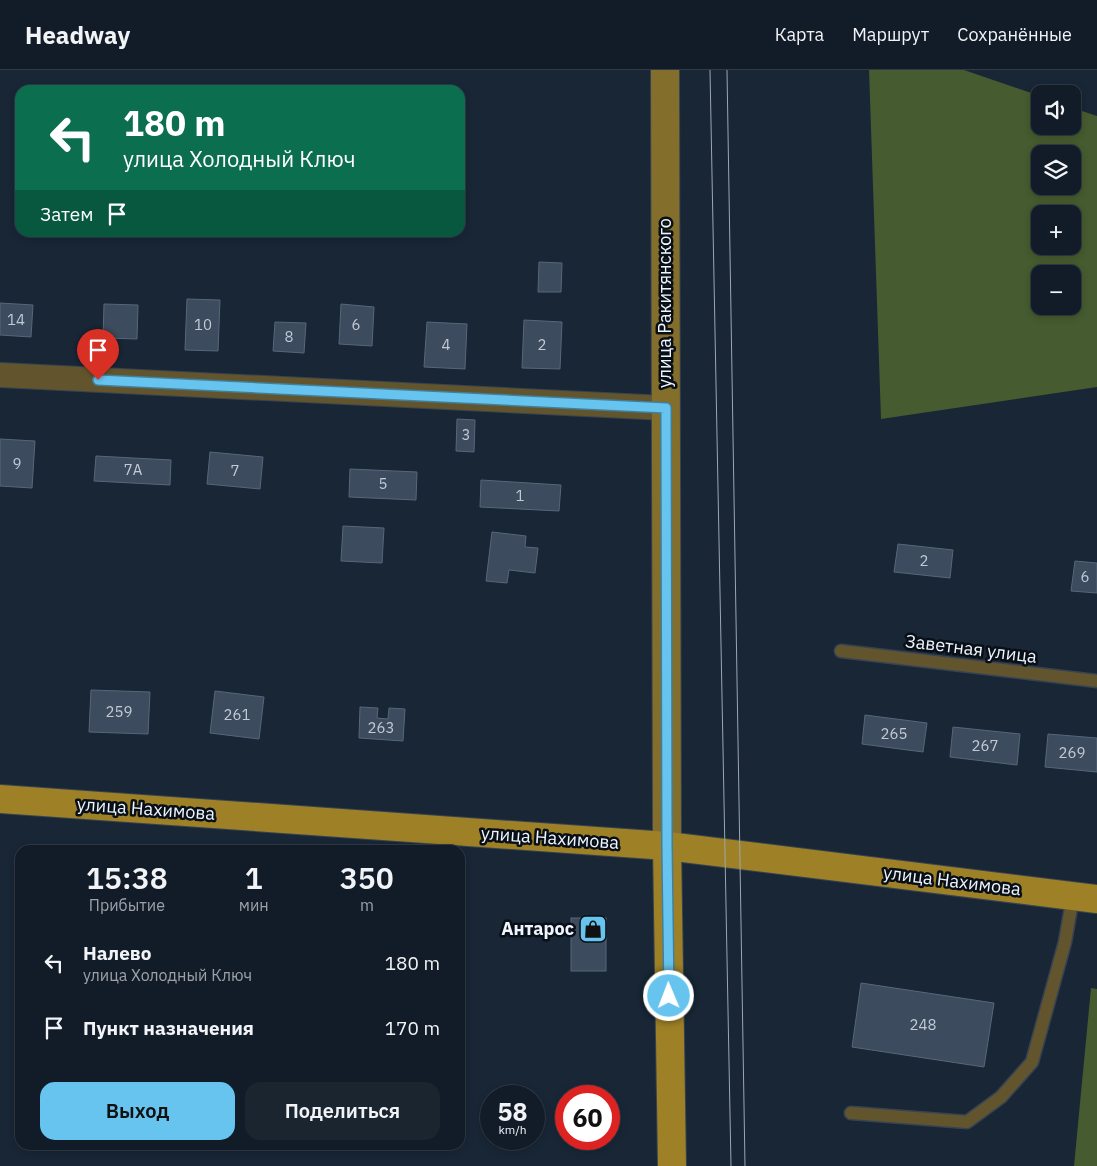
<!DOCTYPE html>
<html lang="ru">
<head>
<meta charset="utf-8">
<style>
  body { margin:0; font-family:"IBM Plex Sans",sans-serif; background:#1b2530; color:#f1f3f6; height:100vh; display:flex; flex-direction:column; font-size:19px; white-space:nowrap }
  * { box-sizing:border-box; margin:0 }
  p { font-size:16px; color:#9ca1a8 }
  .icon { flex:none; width:28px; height:28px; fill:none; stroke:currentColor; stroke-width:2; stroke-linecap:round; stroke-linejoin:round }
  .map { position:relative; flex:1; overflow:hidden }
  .panel { position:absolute; left:15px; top:775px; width:450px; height:305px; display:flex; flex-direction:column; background:#121c28; border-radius:15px; box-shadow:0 2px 8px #0003,0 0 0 1px #313a45 }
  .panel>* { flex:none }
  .hud { position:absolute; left:15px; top:15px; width:450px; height:152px; border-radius:15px; box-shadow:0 2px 8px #0003,0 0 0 1px #313a45; background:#0b6e4f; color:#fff; overflow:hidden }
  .controls { position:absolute; left:1031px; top:15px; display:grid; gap:10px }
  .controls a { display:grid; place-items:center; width:50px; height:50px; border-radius:10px; background:#121c28; box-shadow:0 2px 8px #0003,0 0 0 1px #313a45; font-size:25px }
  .speed { position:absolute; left:480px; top:1015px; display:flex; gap:10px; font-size:25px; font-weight:700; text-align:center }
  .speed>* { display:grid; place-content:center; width:65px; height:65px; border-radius:50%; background:#121c28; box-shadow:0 2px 8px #0003,0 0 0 1px #313a45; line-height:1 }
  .speed small { font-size:12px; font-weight:400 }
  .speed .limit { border:8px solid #d22; background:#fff; color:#111 }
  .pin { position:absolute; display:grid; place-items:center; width:42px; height:42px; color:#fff; margin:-51px -21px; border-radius:50% 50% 50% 0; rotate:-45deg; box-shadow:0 0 5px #0007 }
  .pin .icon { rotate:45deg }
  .me { position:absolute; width:55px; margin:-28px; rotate:359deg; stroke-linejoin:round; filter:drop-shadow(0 0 4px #0008) }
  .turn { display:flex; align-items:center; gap:18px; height:105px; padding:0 25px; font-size:22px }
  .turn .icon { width:65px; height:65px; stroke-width:2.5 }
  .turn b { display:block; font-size:35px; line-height:42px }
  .then { display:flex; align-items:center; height:48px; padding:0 25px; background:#0003; gap:10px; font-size:19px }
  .eta { display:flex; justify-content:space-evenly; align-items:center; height:85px; text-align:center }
  .eta b { font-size:30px; font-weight:600; line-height:35px }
  .cta { display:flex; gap:10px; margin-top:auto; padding:10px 25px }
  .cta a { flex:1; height:58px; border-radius:15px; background:#66c4ef; color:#111; font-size:20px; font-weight:600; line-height:58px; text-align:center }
  .cta a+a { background:#1b2530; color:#f1f3f6 }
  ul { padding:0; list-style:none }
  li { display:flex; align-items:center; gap:15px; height:65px; padding:0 25px }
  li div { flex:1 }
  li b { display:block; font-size:19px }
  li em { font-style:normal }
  header { display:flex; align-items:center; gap:30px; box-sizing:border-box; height:70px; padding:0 25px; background:#121c28; border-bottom:1px solid #313a45 }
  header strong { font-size:24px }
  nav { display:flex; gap:28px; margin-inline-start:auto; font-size:18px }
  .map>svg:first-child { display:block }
  .forest { fill:#465b2f; fill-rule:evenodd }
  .building { fill:#3c4b5d; stroke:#57677a }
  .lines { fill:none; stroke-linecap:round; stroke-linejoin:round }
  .service-casing { stroke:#364352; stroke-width:15 }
  .minor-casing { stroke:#364352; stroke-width:26 }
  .secondary-casing { stroke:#364352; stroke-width:30 }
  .primary-casing { stroke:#364352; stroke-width:30 }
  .service { stroke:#62542d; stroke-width:12 }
  .minor { stroke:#62542d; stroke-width:24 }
  .secondary { stroke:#846e2b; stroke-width:28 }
  .primary { stroke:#9e8126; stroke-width:28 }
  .tram { stroke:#9da6b2; stroke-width:1 }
  .route-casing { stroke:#427f9b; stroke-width:12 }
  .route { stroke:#66c4ef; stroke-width:9 }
  .labels { text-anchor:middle; stroke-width:5; stroke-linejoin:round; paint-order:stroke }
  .number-label { font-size:15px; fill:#c2cad6 }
  .street-label { font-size:18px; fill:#eef5fe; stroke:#090f16 }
  .poi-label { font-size:18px; font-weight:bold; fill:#eef5fe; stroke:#090f16; text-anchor:end }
</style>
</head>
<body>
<header>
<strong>Headway</strong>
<nav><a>Карта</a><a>Маршрут</a><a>Сохранённые</a></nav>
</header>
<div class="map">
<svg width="1097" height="1096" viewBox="0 0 1097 1096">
  <rect width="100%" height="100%" fill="#182636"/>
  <g class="forest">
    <path d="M 869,0 L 964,0 L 1040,26 L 1040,56 L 1072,56 L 1073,38 L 1097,46 L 1097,317 L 881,349 ZM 1040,84 L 1072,84 L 1072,116 L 1040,116 ZM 1040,144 L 1072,144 L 1072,176 L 1040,176 ZM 1040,204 L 1072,204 L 1072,236 L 1040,236 Z"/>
    <path d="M 1091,918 L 1097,919 L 1097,1096 L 1074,1096 Z"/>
  </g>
  <g class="building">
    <path d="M 539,192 L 562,193 L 561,222 L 538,222 Z"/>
    <path d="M 187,229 L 220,230 L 218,281 L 185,280 Z"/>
    <path d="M 0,233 L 33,235 L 31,267 L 0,265 Z"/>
    <path d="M 104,234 L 138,235 L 137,269 L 103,268 Z"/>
    <path d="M 341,234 L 374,237 L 372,276 L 339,274 Z"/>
    <path d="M 524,250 L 562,252 L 560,299 L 522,298 Z"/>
    <path d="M 275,252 L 306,253 L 304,283 L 273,281 Z"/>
    <path d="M 427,252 L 467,254 L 465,299 L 424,297 Z"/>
    <path d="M 457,349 L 475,350 L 474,382 L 456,381 Z"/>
    <path d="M 0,369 L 35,371 L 32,418 L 0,416 Z"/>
    <path d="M 210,382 L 263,387 L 260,419 L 207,414 Z"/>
    <path d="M 96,386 L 171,390 L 170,415 L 94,411 Z"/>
    <path d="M 350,399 L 417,402 L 416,430 L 349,427 Z"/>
    <path d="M 481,410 L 561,415 L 559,441 L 480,437 Z"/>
    <path d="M 343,456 L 384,458 L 382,493 L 341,491 Z"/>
    <path d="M 492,462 L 526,466 L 525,477 L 538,478 L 535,503 L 509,500 L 507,513 L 486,511 Z"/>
    <path d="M 898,474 L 953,480 L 950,508 L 894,502 Z"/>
    <path d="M 1075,491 L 1097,493 L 1097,523 L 1071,521 Z"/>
    <path d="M 91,620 L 150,622 L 148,664 L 89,662 Z"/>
    <path d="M 215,621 L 264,627 L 259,669 L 210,663 Z"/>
    <path d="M 360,637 L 378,638 L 377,648 L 388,649 L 389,638 L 405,639 L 403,671 L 359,668 Z"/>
    <path d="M 865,645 L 927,653 L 923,682 L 862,674 Z"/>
    <path d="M 953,657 L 1020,664 L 1017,695 L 950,687 Z"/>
    <path d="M 1048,664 L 1097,668 L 1097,702 L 1045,697 Z"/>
    <rect x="571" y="848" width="35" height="53"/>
    <path d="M 861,913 L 994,933 L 984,997 L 852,977 Z"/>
  </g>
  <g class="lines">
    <g class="service-casing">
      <g id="service">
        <path d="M 841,581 L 1097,611"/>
        <path d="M 851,1043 L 967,1052 L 1001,1027 L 1032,992 L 1065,872 L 1073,826"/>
      </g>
    </g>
    <g class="minor-casing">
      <path id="minor" d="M 0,305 L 666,338"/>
    </g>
    <g class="secondary-casing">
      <path id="secondary" d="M 665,0 L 667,776"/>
    </g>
    <g class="primary-casing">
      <g id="primary">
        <path d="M 0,729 L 667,776 L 1097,829"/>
        <path d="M 667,776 L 672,1096"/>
      </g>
    </g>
    <use href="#service" class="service"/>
    <use href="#minor" class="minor"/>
    <use href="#secondary" class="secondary"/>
    <use href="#primary" class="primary"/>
    <g class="tram">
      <path d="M 710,0 L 731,1096"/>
      <path d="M 727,0 L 745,1096"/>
    </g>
  </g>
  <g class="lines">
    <g class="route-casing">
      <path id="route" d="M 98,310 L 666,338 L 667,776 L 669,926"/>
    </g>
    <use href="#route" class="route"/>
  </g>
  <defs>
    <g id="shop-square" transform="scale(1.4375)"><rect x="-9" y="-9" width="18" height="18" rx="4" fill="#66c4ef" stroke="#090f16"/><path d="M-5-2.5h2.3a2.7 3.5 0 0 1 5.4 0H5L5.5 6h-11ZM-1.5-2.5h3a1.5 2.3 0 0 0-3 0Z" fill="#111"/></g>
  </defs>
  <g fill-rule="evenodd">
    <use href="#shop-square" x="593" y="859"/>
  </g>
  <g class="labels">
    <g class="number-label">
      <text x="16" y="255">14</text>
      <text x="203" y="260">10</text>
      <text x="356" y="260">6</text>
      <text x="289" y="272">8</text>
      <text x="446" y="280">4</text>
      <text x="542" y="280">2</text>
      <text x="466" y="370">3</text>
      <text x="17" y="399">9</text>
      <text x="133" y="405">7А</text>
      <text x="235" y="406">7</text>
      <text x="383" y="419">5</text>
      <text x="520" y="431">1</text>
      <text x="924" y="496">2</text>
      <text x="1085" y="512">6</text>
      <text x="119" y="647">259</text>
      <text x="237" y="650">261</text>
      <text x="381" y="663">263</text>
      <text x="894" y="669">265</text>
      <text x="985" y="681">267</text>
      <text x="1072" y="688">269</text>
      <text x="923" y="960">248</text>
    </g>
    <g class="street-label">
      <text transform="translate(665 233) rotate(-90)" y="6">улица Ракитянского</text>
      <text transform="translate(971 579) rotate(7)" y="6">Заветная улица</text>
      <text transform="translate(146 739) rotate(4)" y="6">улица Нахимова</text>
      <text transform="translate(550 768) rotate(4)" y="6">улица Нахимова</text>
      <text transform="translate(952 811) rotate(7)" y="6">улица Нахимова</text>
    </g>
    <g class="poi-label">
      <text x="574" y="865">Антарос</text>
    </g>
  </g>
</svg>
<div class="controls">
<a><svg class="icon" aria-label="sound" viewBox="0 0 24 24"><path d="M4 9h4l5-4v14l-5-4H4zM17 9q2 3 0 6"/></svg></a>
<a><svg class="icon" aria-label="layers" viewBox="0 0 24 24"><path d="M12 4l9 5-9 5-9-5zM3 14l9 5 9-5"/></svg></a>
<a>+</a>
<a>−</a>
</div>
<div class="speed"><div>58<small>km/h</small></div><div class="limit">60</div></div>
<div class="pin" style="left:98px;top:310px;background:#d93025"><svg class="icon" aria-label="arrive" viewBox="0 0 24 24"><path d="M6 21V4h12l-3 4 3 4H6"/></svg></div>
<svg class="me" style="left:669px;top:926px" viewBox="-20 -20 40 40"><circle r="17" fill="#66c4ef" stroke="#fff" stroke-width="3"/><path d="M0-11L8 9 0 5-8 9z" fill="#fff"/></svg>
<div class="hud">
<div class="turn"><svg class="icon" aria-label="left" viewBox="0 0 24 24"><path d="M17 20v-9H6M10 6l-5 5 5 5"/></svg><div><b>180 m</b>улица Холодный Ключ</div></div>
<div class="then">Затем<svg class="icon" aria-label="arrive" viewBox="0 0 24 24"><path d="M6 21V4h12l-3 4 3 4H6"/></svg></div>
</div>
<section class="panel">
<div class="eta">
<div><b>15:38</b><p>Прибытие</p></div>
<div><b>1</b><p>мин</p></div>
<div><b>350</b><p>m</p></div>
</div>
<ul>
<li><svg class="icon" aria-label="left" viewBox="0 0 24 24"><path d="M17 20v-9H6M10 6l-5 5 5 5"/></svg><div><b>Налево</b><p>улица Холодный Ключ</p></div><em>180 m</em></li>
<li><svg class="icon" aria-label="arrive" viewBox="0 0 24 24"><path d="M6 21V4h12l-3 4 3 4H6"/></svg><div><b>Пункт назначения</b></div><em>170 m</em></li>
</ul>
<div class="cta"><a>Выход</a><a>Поделиться</a></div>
</section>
</div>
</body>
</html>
